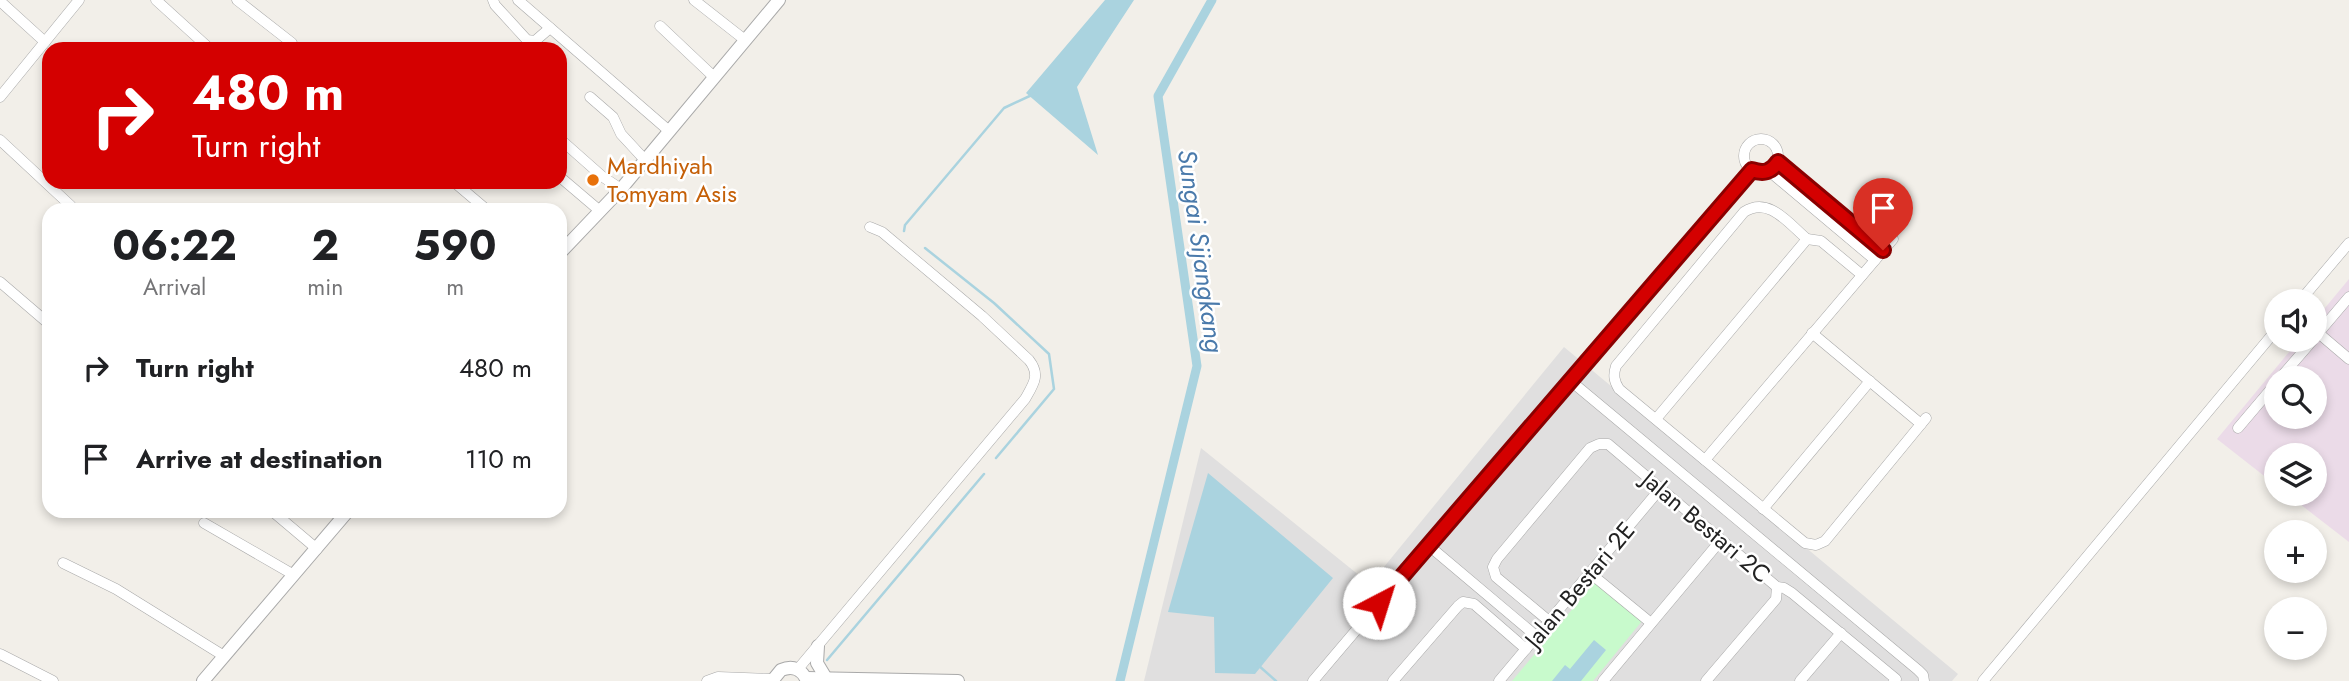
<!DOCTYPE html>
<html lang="en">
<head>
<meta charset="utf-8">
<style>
  body { margin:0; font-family:Jost,sans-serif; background:#f6f6f6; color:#202124; height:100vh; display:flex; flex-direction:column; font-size:26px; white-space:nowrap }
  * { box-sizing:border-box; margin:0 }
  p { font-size:23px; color:#757577 }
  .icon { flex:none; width:38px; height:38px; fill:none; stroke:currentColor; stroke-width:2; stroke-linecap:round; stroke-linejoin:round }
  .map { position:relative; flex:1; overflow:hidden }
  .sheet { position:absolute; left:42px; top:203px; width:525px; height:315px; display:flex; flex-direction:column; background:#fff; border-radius:21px; box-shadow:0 4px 10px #0003 }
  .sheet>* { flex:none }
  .hud { position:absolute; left:42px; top:42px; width:525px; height:147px; border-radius:21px; box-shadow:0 4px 10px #0003; background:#d40000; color:#fff; overflow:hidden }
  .tools { position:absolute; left:2264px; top:289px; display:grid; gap:14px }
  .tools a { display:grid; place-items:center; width:63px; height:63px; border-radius:50%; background:#fff; box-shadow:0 4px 10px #0003; font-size:35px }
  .pin { position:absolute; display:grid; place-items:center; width:60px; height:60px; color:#fff; margin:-72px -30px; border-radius:50% 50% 50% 0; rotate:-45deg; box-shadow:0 0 7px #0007 }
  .pin .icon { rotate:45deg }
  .me { position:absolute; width:77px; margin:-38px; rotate:40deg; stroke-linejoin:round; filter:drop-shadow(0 0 5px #0008) }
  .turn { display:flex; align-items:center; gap:24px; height:147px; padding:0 35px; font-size:32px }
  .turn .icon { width:91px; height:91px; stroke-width:2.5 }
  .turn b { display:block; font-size:49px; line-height:60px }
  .eta { display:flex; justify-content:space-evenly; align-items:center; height:119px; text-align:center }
  .eta b { font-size:42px; font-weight:700; line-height:49px }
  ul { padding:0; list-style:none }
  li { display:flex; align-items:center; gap:21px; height:91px; padding:0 35px }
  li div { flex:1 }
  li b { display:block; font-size:26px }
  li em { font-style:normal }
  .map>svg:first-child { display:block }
  .residential { fill:#e0dfdf }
  .industrial { fill:#ebdbe8; fill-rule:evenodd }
  .park { fill:#c8facc }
  .water { fill:#aad3df }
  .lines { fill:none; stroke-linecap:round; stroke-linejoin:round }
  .stream { stroke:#aad3df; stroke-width:2.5 }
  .canal { stroke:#aad3df; stroke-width:9 }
  .minor-casing { stroke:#a9a9a9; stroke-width:11 }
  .tertiary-casing { stroke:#a9a9a9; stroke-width:14 }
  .minor { stroke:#fff; stroke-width:10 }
  .tertiary { stroke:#fff; stroke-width:12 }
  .route-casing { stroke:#8a0000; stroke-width:18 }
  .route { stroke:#d40000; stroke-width:12 }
  .food-dot { fill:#e8710a; stroke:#fff; stroke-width:2.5 }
  .labels { text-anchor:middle; stroke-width:5; stroke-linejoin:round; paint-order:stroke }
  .food-label { font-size:24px; fill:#c56008; stroke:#fff; text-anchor:start }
  .street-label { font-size:24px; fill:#222; stroke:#fff }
  .water-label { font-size:26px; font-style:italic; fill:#4a7aab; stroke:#fff }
</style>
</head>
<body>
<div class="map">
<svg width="2349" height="681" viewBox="0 0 2349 681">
  <rect width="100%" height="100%" fill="#f2efe9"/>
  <path class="residential" d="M 1564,347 L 1958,674 L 1952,681 L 1144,681 L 1201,448 L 1370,584 Z"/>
  <path class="industrial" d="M 2349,279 L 2349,542 L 2287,494 L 2315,494 L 2315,455 L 2277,455 L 2277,486 L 2217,439 L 2299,340 L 2315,340 L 2315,320 ZM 2277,378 L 2315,378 L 2315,416 L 2277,416 Z"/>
  <path class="park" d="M 1595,582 L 1642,621 L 1593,681 L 1512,681 Z"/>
  <g class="water">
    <path d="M 1105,0 L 1134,0 L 1077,87 L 1098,155 L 1026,93 Z"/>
    <path d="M 1208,473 L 1333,578 L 1255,674 L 1215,673 L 1214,617 L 1168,612 Z"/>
    <path d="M 1594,640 L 1606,650 L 1581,681 L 1552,681 L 1565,665 L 1570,669 Z"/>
  </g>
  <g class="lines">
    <g class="stream">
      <path d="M 904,231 L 905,225 L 1004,108 L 1034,94"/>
      <path d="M 925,248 L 994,303 L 1049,354 L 1054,389 L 996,458"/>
      <path d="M 827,660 L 984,474"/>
      <path d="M 1258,665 L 1276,681"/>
    </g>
    <path class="canal" d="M 1120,681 L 1197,366 L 1158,96 L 1212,0"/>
    <g class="minor-casing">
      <g id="minor">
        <path d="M 156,0 L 210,49"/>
        <path d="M 237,0 L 292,43"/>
        <path d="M 493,0 L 495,5 L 527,40 L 535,41 L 550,28"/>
        <path d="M 518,0 L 668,130"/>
        <path d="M 694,0 L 745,40"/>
        <path d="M 1,2 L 45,42"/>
        <path d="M 660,26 L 714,77"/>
        <path d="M 0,97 L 79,0"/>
        <path d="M 590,97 L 613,117 L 621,134 L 645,160"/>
        <path d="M 560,139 L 603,177 L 621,189"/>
        <circle cx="1761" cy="156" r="17"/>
        <path d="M 0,140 L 71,206"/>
        <path d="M 1778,161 L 1883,250"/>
        <path d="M 1769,171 L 1875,260"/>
        <path d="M 560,177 L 600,211"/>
        <path d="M 454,182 L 487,210"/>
        <path d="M 1807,239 C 1788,223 1769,196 1744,212 L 1616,366 C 1613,375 1614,381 1619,389 L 1805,543 L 1816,545 L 1825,541 L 1926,418"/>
        <path d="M 0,282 L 49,324"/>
        <path d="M 2300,301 L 2349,243"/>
        <path d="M 2316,331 L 2349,359"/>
        <path d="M 1812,333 L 1921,424"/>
        <path d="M 2315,337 L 2349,297"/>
        <path d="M 2280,378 L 2313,340"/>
        <path d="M 1572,382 L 1918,670 L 1923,675 L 1924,681"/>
        <path d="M 1656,419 L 1807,239 L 1821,241 L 1862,275"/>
        <path d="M 2238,428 L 2277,382"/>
        <path d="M 1705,460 L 1893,239"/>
        <path d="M 1763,509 L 1870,381"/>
        <path d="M 272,511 L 317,549"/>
        <path d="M 204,523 L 294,575"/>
        <path d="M 1428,545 L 1536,636"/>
        <path d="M 63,563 L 116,589 L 224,656"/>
        <path d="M 1590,573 L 1651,623"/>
        <path d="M 1549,621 L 1496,577 L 1493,567 L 1497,559 L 1590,448 L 1599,444 L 1608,444 L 1777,587 L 1784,588 L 1792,593 L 1896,679 L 1894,681"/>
        <path d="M 0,654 L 53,681"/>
        <path d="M 798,669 L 1025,399 C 1033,385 1041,375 1029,360 L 982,316 L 882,232 L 870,227"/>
        <path d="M 707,681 L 718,677 L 773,679"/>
        <path d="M 1313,681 C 1458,509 1607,341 1752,170"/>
        <path d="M 1393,681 L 1458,606 L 1463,602 L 1474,604 L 1526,649"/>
        <path d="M 1499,681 L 1660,489"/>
        <path d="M 1603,681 L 1721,540"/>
        <path d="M 1706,681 L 1776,599 L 1777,587"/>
        <path d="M 1800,681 L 1841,633"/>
        <path d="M 1983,681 L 2277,329"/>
      </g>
    </g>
    <g class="tertiary-casing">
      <g id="tertiary">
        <path d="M 560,253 L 621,189 L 779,0"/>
        <path d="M 818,646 L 817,663 L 826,678"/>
        <path d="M 807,678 L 958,681"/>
        <path d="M 203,681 L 348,511"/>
        <path d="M 772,681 L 781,670 C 793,665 802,669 807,681"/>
      </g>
    </g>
    <use href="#minor" class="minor"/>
    <use href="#tertiary" class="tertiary"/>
  </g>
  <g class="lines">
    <g class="route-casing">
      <path id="route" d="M 1379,603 L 1752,170 C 1764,174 1771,172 1778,162 L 1883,250"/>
    </g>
    <use href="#route" class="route"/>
  </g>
  <circle class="food-dot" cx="593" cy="180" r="7"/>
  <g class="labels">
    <g class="food-label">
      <text x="607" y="174">Mardhiyah<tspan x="607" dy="28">Tomyam Asis</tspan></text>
    </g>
    <g class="street-label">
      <text transform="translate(1706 527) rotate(40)" y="8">Jalan Bestari 2C</text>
      <text transform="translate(1580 585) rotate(-50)" y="8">Jalan Bestari 2E</text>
    </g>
    <g class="water-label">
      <text transform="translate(1201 251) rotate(82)" y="9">Sungai Sijangkang</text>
    </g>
  </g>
</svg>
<div class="tools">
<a><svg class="icon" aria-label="sound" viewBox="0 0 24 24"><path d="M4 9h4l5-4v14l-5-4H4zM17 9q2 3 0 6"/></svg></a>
<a><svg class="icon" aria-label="search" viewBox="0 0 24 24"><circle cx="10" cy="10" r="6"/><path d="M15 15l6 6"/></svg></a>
<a><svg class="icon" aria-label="layers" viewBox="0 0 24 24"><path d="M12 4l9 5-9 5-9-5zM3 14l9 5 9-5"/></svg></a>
<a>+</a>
<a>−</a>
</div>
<div class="pin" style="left:1883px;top:250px;background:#d93025"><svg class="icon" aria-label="arrive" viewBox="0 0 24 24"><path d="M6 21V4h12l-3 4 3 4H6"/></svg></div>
<svg class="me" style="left:1379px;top:603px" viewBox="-20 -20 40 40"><circle r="19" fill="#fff"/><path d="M0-13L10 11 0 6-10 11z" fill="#d40000"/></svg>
<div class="hud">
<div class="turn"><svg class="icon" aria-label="right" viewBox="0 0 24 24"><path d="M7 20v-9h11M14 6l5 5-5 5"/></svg><div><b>480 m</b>Turn right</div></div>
</div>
<section class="sheet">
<div class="eta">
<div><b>06:22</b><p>Arrival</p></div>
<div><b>2</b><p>min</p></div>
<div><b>590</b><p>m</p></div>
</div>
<ul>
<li><svg class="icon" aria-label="right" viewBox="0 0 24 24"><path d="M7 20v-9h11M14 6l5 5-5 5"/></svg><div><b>Turn right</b></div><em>480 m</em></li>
<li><svg class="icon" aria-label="arrive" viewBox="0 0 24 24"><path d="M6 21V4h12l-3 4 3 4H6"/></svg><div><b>Arrive at destination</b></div><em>110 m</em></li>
</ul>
</section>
</div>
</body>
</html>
